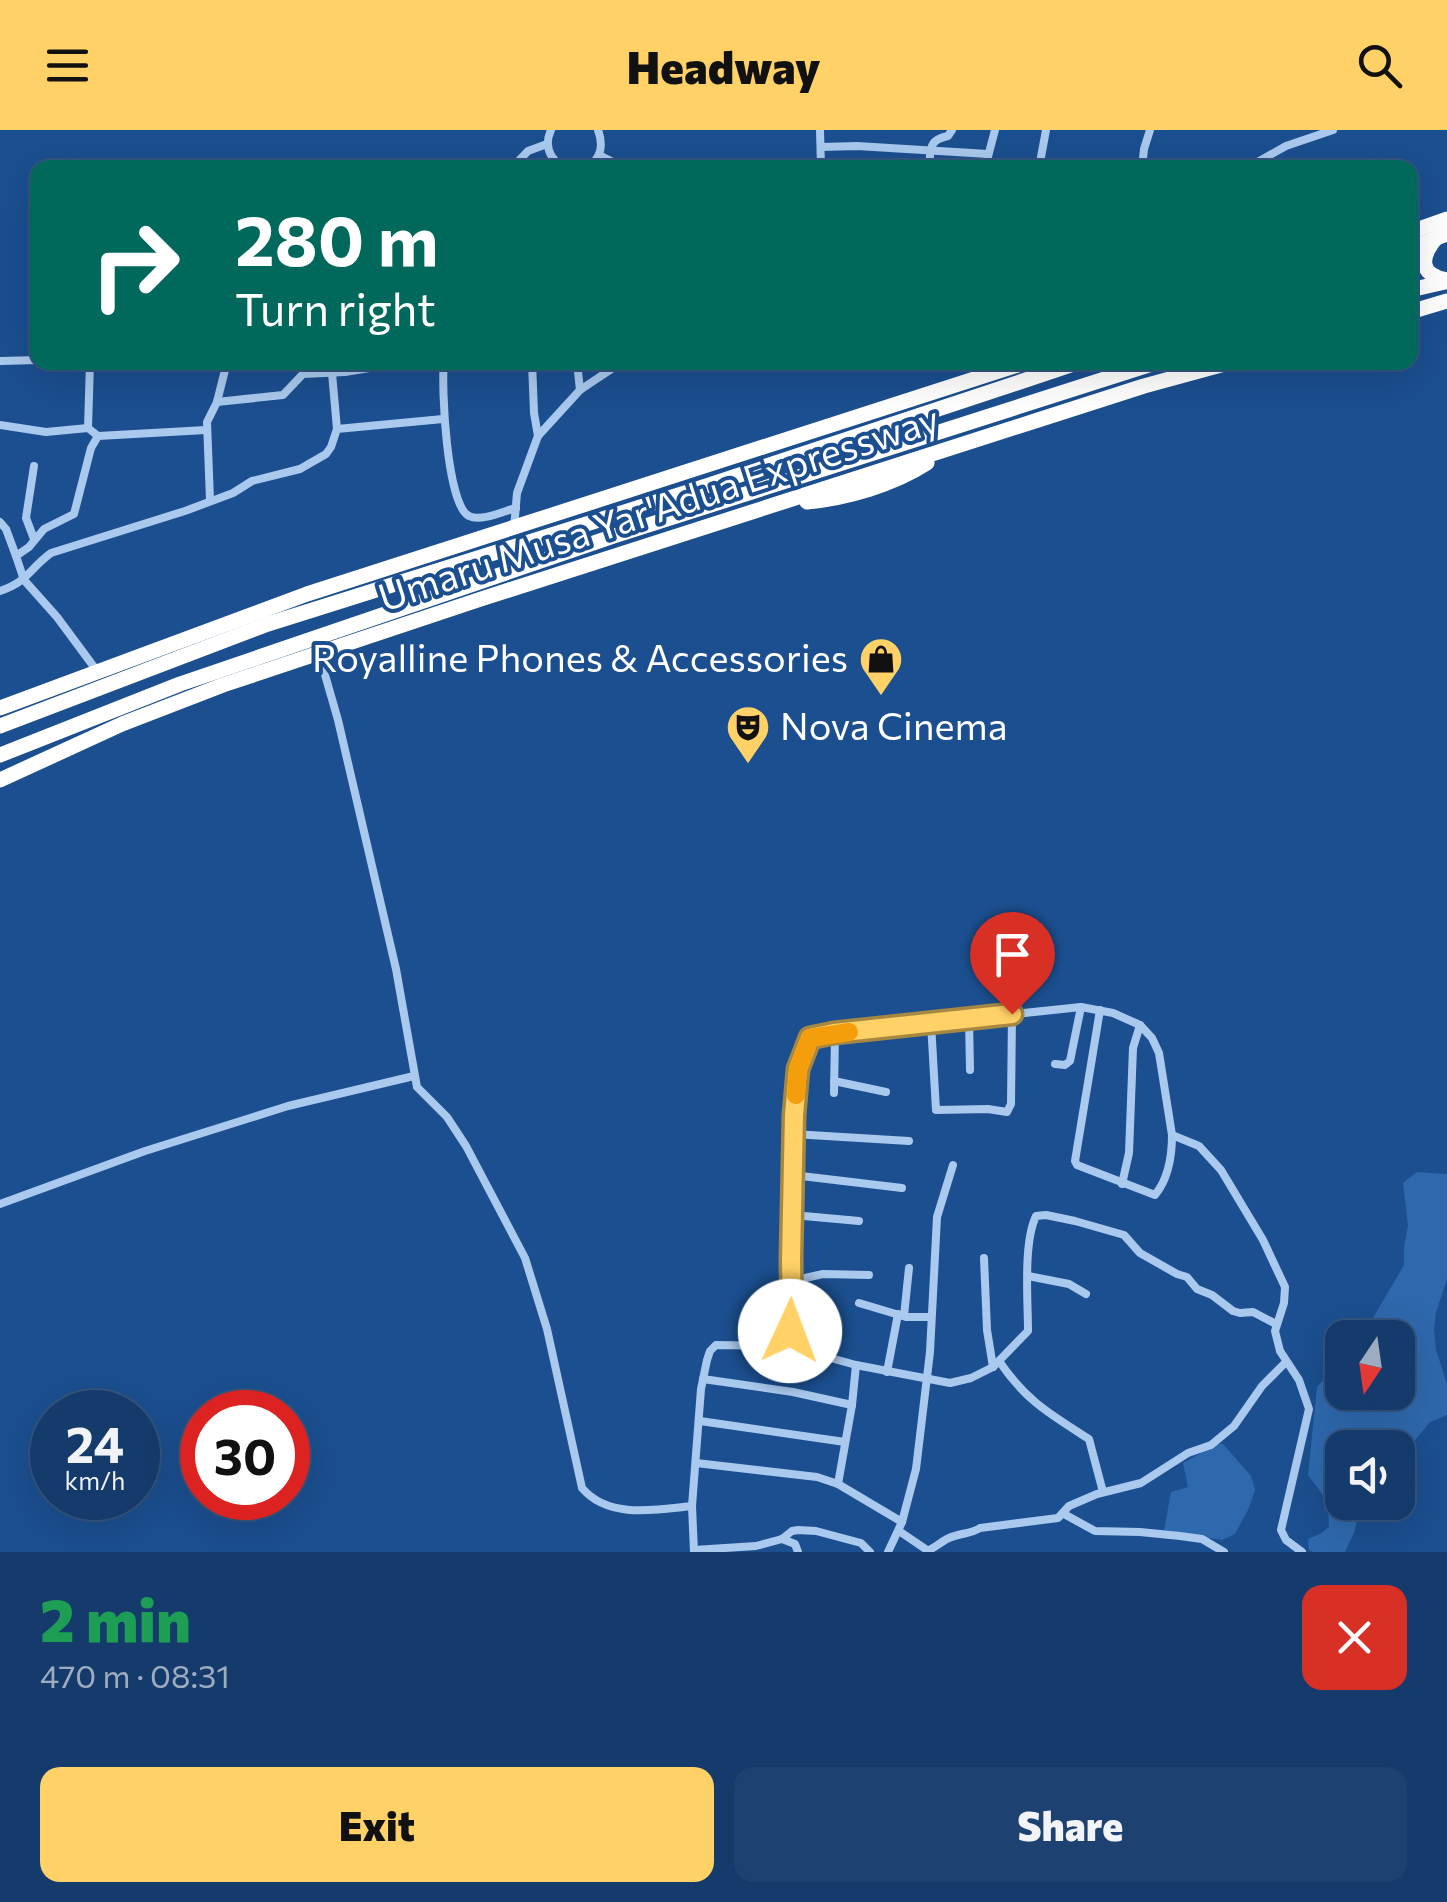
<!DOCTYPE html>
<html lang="en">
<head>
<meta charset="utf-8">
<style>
  body { margin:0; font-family:Commissioner,sans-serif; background:#1d4271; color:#f1f3f6; height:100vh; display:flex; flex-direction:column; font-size:38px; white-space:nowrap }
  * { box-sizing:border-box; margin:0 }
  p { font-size:32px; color:#9dadc1 }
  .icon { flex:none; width:55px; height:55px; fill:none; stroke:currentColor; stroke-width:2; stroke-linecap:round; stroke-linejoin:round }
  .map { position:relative; height:1422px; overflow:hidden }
  .details { display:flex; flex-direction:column; background:#143b6b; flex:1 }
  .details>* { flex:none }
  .banner { position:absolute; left:30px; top:30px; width:1388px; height:210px; border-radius:20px; box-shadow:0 10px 40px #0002,0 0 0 2px #33557e; background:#00695c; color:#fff; overflow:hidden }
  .needle { width:65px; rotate:193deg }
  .controls { position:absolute; left:1325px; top:1190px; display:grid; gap:20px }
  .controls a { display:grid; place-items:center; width:90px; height:90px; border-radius:20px; background:#143b6b; box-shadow:0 10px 40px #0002,0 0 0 2px #33557e; font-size:50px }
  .speed { position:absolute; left:30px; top:1260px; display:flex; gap:20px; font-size:50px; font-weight:700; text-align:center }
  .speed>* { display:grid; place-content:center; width:130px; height:130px; border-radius:50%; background:#143b6b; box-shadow:0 10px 40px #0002,0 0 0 2px #33557e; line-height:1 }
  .speed small { font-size:25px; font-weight:400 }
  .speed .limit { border:15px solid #d22; background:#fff; color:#111 }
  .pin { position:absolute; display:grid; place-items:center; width:85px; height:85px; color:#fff; margin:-102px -42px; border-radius:50% 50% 50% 0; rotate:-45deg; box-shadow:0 0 10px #0007 }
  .pin .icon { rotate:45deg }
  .me { position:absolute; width:110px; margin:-55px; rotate:2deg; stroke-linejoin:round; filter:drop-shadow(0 0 8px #0008) }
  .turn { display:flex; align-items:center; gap:35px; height:210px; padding:0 40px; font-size:45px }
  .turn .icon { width:130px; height:130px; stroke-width:2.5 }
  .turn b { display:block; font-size:70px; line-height:85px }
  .round { display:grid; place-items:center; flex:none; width:105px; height:105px; border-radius:20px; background:#1d4271 }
  .summary { display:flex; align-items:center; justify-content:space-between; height:170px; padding:0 40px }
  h1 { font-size:60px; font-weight:800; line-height:75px; color:#1e9e55 }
  .primary-button { display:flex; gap:20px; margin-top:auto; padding:20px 40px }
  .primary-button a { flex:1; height:115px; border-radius:20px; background:#ffd166; color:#111; font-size:40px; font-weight:800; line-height:115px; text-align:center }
  .primary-button a+a { background:#1d4271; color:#f1f3f6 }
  header { display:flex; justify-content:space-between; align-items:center; height:130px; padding:0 40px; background:#ffd166; color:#111; font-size:45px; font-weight:800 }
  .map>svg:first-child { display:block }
  .green { fill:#2e69ad }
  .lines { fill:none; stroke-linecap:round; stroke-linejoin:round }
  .street { stroke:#a9c9ee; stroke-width:8 }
  .highway { stroke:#fff; stroke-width:15 }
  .route-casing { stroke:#a68842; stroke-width:25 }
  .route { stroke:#ffd166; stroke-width:18 }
  .slow { stroke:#f59e0b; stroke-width:18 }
  .labels { text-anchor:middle; stroke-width:8; stroke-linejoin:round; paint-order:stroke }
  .street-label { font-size:38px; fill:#fff; stroke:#1b4f8f }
  .poi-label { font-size:38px; fill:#fff; stroke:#1b4f8f; text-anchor:end }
</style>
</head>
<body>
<header><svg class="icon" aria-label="menu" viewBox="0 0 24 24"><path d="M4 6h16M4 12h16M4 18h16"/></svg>Headway<svg class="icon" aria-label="search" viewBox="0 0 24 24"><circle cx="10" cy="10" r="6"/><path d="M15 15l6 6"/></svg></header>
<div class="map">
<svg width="1447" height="1422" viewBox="0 0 1447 1422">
  <rect width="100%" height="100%" fill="#1b4f8f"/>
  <g class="green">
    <path d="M 1417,1042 L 1447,1044 L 1447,1149 L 1436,1182 L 1434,1199 L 1436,1220 L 1447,1254 L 1447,1285 L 1430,1292 L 1398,1331 L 1398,1318 L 1342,1318 L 1342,1372 L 1361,1373 L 1354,1403 L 1345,1422 L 1313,1422 L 1309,1420 L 1308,1409 L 1320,1404 L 1329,1397 L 1328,1372 L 1308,1345 L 1317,1257 L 1329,1244 L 1342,1235 L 1342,1262 L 1398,1262 L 1398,1208 L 1370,1207 L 1370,1193 L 1404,1135 L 1404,1117 L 1408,1095 L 1403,1053 Z"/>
    <path d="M 1218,1314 L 1223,1314 L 1251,1346 L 1255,1360 L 1248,1380 L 1235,1404 L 1222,1410 L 1164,1401 L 1171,1362 L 1188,1357 L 1183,1333 Z"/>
  </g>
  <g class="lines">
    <g class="street">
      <path d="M 551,0 C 544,15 549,28 563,38"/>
      <path d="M 820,0 L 821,38"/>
      <path d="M 821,17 L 857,16 L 988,24"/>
      <path d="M 599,25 L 625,38"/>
      <path d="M 512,38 L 528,21 L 547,14"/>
      <path d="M 587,38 C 601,28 604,16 598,0"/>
      <path d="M 929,38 C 931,19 928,10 948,6 L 952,0"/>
      <path d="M 985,38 L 995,0"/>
      <path d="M 1039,38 L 1046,0"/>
      <path d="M 1142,38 L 1144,19 L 1150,0"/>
      <path d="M 1247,38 L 1286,16 L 1333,0"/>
      <path d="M 1,231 L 38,230"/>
      <path d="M 72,232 L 90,234"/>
      <path d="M 331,232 L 337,299"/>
      <path d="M 444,232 C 441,258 447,376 469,386 C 481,392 504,381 516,378"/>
      <path d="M 577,232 L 580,260"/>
      <path d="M 217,272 L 283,265 L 303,244 L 345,242 L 406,232"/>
      <path d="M 0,295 L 46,302 L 88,298 L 98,306 L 206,300"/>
      <path d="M 88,298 L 90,232"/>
      <path d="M 538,306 L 580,260 L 622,232"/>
      <path d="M 210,370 L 207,292 L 217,272 L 227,232"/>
      <path d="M 0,392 L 6,399 L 16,426"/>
      <path d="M 514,398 L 517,363 L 538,306 L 534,283 L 532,232"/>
      <path d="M 34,409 L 26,388 L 34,336"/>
      <path d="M 0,461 C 28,452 29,439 51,423 L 185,381 L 233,363 L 252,351 L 300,339 L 326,324 L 331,317 L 337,299 L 443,289"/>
      <path d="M 319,524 L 338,590 L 396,839 L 417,957 L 447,987 L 466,1016 L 525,1128 L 547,1199 L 582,1358 C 608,1389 655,1380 692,1376"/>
      <path d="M 97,541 L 57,487 L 24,450 L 16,426 L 29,417 L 44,399 L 74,384 L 91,318 L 98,306"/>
      <path d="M 1100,880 L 1075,1031 L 1077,1035 L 1155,1065 C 1169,1048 1172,1026 1172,1005"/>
      <path d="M 969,889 L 970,940"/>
      <path d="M 931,893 L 936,980 L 988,979 L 1007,982 L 1011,974 L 1012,884"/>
      <path d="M 1055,934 L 1065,935 L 1070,931 L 1081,877"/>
      <path d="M 834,951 L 886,962"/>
      <path d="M 834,963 L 835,903"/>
      <path d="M 793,1004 L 909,1011"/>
      <path d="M 793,1045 L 902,1058"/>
      <path d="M 1122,1054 L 1129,1023 L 1133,918 L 1140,895"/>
      <path d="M 0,1074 L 145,1021 L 288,976 L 414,946"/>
      <path d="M 793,1085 L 859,1091"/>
      <path d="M 984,1128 L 987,1200 L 993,1237"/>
      <path d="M 1028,1146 L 1069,1154 L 1086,1164"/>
      <path d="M 792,1151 L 823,1144 L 869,1145"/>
      <path d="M 859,1173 L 906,1187 L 931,1187"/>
      <path d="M 904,1186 L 909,1138"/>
      <path d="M 787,1216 L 792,1191 L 791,1129 L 793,985 L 798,939 L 810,908 L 835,903 L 1081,877 L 1113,883 L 1140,895 L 1152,908 L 1159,923 L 1172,1005 L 1199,1016 L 1221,1040 L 1263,1110 L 1285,1157 L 1284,1173 L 1275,1201 L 1280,1221 L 1299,1250 L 1309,1279 L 1281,1400 L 1286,1410 L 1302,1422"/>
      <path d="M 999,1231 C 1026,1271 1050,1284 1089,1309 L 1103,1362"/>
      <path d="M 887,1242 L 898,1184"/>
      <path d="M 703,1249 L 793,1262 L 852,1275"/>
      <path d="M 700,1291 L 845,1312"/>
      <path d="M 696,1333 L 817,1347 L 838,1354 L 902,1392"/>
      <path d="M 838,1354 L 852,1275 L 856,1235"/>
      <path d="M 1064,1384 L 1095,1401 L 1140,1402 L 1180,1406 L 1202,1409 L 1224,1422"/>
      <path d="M 899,1401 L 930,1422"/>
      <path d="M 782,1409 L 795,1414 L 798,1422"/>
      <path d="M 694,1420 L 756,1416 L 782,1409 L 792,1401 L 798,1400 L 816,1401 L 861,1413 L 870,1422"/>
      <path d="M 929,1420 C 936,1417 942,1411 949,1408 C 960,1403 971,1404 980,1398 L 1058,1388 L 1069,1376 L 1097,1364 L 1141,1353 L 1188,1323 L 1211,1315 L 1234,1296 L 1262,1256 L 1286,1232"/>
      <path d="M 694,1422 L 692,1376 L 701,1259 L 707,1230 L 710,1221 L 716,1215 L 787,1216 L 856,1235 L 950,1253 L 971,1248 L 993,1237 L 1028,1201 C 1028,1171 1023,1113 1036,1086 L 1046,1085 L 1075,1091 L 1124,1105 L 1140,1123 L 1177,1144 L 1187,1147 L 1197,1159 L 1212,1165 L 1233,1181 L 1240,1183 L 1253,1182 L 1276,1194"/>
      <path d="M 888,1422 L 902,1392 L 916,1339 L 930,1222 L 937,1087 L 953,1035"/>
    </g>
    <g class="highway">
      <path d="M 1410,102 L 1447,89"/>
      <path d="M 1437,107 C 1421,126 1417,144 1447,150"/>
      <path d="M 1410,118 L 1447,104"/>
      <path d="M 1410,160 L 1445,152"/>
      <path d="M 1410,182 L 1447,171"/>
      <path d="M 807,372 C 847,368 893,355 927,333"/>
      <path d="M 0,578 L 307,464 L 1027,232"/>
      <path d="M 0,596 L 268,494 L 685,363 L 1080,232"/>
      <path d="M 0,625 L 180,554 L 614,406 L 1158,232"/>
      <path d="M 0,650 L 122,594 L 223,555 L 481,469 L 1038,290 L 1144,256 L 1232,232"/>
    </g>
  </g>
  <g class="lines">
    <g class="route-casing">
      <path id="route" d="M 790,1201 L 792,1190 L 791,1129 L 794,985 L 798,939 L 810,908 L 834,903 L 1012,884"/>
    </g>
    <use href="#route" class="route"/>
    <path class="slow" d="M 796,965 L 798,939 L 810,908 L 849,902"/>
  </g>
  <defs>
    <g id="shop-pin" transform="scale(2.25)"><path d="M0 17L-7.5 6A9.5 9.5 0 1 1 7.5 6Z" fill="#ffd166" stroke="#1b4f8f"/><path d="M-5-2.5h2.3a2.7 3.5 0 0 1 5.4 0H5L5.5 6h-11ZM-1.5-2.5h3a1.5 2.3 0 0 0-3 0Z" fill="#111"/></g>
    <g id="theatre-pin" transform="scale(2.25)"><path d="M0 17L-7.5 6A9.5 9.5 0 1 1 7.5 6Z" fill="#ffd166" stroke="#1b4f8f"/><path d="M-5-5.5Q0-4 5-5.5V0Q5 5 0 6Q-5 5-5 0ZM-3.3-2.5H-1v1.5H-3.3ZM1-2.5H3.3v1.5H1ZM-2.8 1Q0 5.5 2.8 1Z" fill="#111"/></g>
  </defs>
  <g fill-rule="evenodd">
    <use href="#shop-pin" x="881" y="529"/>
    <use href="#theatre-pin" x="748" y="597"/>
  </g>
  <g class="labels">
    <g class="street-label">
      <text transform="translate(659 379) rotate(-18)" y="13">Umaru Musa Yar'Adua Expressway</text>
    </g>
    <g class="poi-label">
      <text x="848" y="542">Royalline Phones &amp; Accessories</text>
      <text x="780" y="610" text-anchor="start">Nova Cinema</text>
    </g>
  </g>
</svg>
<div class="controls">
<a><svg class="needle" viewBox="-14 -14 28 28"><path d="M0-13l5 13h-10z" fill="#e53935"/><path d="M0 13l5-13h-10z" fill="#9dadc1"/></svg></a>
<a><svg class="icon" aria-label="sound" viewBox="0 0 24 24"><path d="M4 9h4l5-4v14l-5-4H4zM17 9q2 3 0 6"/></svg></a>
</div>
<div class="speed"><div>24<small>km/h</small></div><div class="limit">30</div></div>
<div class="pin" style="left:1012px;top:884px;background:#d93025"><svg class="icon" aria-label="arrive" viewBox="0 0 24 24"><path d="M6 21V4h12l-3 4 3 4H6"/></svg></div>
<svg class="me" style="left:790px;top:1201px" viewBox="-20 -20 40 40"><circle r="19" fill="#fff"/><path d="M0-13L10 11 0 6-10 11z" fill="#ffd166"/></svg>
<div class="banner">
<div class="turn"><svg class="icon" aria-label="right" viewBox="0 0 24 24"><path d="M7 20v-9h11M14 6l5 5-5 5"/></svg><div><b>280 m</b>Turn right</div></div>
</div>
</div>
<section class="details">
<div class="summary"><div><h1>2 min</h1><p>470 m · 08:31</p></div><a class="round" style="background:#d93025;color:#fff"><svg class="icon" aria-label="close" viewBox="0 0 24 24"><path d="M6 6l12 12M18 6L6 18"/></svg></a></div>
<div class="primary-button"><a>Exit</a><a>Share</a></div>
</section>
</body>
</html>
